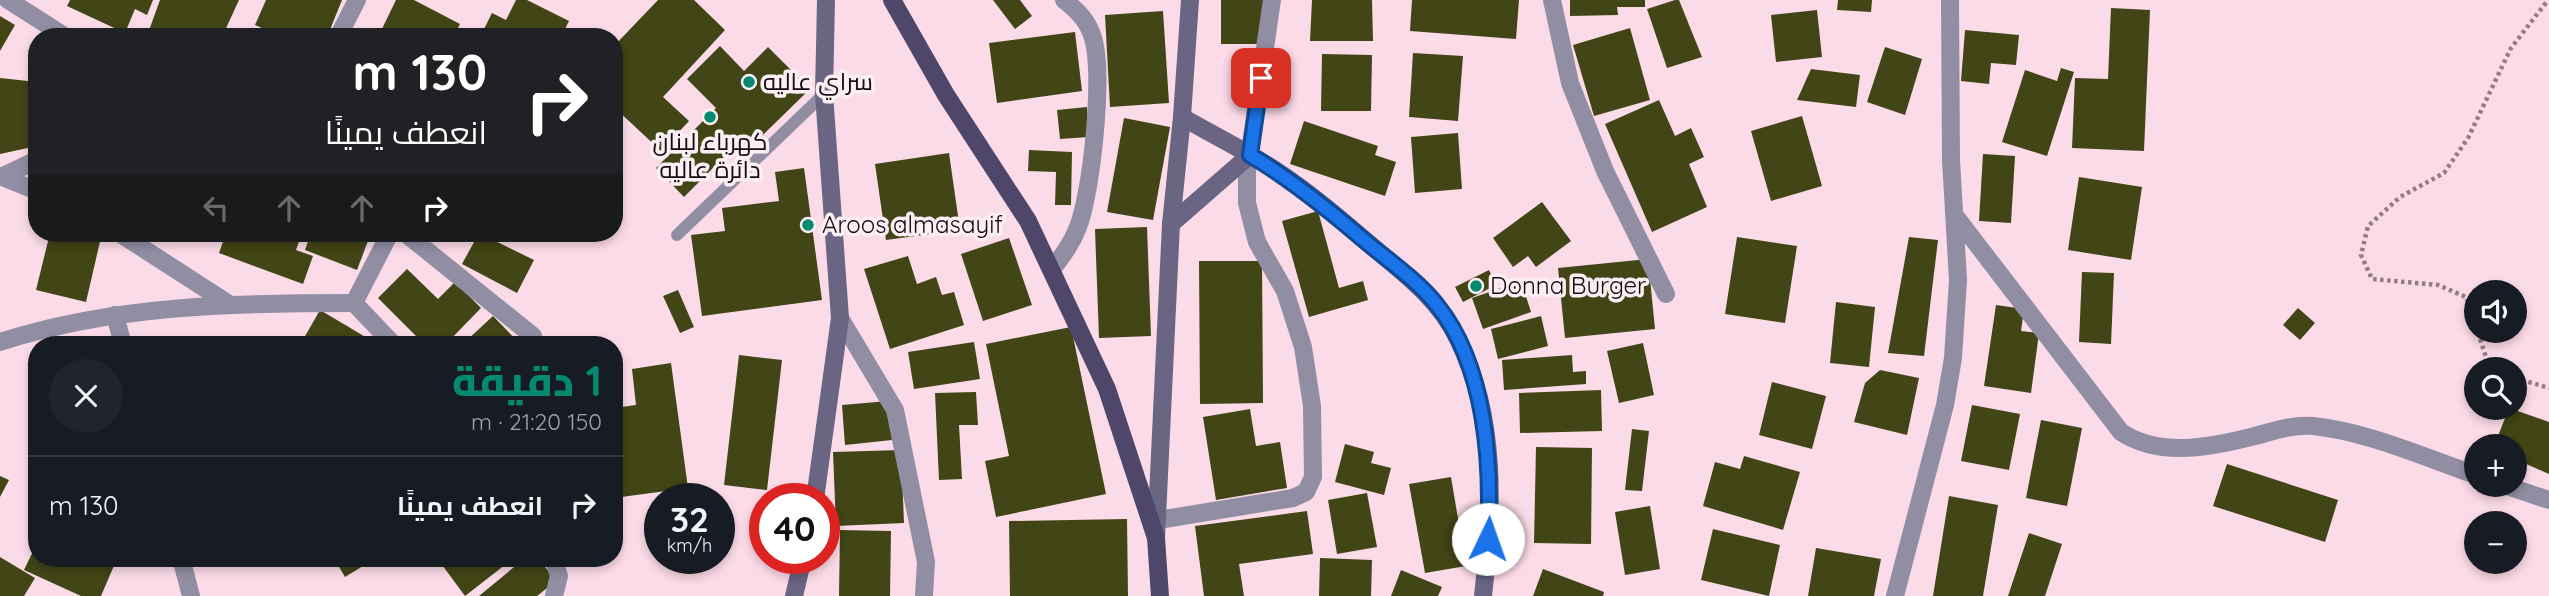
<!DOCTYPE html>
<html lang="ar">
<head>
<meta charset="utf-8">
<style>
  body { margin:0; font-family:Quicksand,Cairo,sans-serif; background:#20242c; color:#f1f3f6; direction:rtl; height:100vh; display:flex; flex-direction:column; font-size:26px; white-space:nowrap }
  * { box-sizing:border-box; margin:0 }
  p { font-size:23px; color:#9ea1a6 }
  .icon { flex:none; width:38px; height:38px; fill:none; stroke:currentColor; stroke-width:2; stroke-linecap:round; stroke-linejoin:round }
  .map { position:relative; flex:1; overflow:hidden; direction:ltr }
  .side { position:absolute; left:28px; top:336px; width:595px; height:231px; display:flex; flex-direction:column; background:#171b24; border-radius:28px; box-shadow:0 4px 10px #0003; direction:rtl }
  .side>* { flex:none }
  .hud { position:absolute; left:28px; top:28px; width:595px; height:214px; border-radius:28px; box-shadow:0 4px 10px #0003; direction:rtl; background:#202124; color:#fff; overflow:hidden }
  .fabs { position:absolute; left:2464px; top:280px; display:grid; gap:14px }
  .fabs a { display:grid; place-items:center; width:63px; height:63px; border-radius:50%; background:#171b24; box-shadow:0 4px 10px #0003; font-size:35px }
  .speed { position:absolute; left:644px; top:483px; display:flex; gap:14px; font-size:35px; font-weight:700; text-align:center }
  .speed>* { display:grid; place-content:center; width:91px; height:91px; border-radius:50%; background:#171b24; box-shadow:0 4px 10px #0003; line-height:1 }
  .speed small { font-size:18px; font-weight:400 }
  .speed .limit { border:10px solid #d22; background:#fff; color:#111 }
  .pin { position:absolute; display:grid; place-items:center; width:60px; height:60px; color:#fff; margin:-30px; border-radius:14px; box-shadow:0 4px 10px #0006 }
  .me { position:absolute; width:77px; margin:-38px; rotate:3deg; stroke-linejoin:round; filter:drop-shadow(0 0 5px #0008) }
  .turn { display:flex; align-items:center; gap:24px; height:147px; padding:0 21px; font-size:32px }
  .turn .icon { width:91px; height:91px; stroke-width:2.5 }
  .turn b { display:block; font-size:49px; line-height:60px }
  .lanes { display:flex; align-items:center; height:66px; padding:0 21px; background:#0003; justify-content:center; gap:35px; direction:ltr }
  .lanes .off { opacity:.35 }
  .round { display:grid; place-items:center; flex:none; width:74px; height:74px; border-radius:37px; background:#20242c }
  .headline { display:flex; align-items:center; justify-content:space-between; height:119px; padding:0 21px }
  h1 { font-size:42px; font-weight:800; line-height:52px; color:#058a70 }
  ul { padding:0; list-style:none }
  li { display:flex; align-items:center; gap:21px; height:98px; padding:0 21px; border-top:2px solid #363941 }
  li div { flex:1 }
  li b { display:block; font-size:26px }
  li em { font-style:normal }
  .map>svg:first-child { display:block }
  .building { fill:#424515 }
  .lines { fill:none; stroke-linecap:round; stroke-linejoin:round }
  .path { stroke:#957b86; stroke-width:4.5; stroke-dasharray:3.5 3.5; stroke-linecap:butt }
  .lane { stroke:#918ea3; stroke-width:12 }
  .street { stroke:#918ea3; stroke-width:18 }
  .secondary { stroke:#6a6582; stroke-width:18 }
  .primary { stroke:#4e476a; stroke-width:18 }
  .route-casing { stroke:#114b97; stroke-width:18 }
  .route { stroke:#1a73e8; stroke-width:12 }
  .poi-dot { fill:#058a70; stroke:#faeff3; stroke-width:2.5 }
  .labels { text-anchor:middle; stroke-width:7; stroke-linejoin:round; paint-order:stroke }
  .poi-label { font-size:24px; fill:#1b0911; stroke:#faeff3; text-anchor:start }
</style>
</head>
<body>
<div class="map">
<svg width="2549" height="596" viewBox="0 0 2549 596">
  <rect width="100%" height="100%" fill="#fcdbe8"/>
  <g class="building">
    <path d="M 70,0 L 153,0 L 147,15 L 135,9 L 125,33 L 67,6 Z"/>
    <path d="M 160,0 L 239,0 L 222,37 L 147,36 Z"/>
    <path d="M 266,0 L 342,0 L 327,37 L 300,34 L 299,37 L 283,37 L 255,25 Z"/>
    <path d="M 396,0 L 414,0 L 460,24 L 453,37 L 378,37 Z"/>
    <path d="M 516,0 L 527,0 L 569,21 L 561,37 L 480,37 L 492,13 L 506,20 Z"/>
    <path d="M 658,0 L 694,0 L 725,30 L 663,97 L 689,121 L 661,151 L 614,107 L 614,46 Z"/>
    <path d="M 993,0 L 1020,0 L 1032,16 L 1015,29 Z"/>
    <path d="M 1221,0 L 1263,0 L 1264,44 L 1221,44 Z"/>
    <path d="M 1312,0 L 1372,0 L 1373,41 L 1310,41 Z"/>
    <path d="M 1412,0 L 1519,0 L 1516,39 L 1410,31 Z"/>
    <path d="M 1570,0 L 1645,0 L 1645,7 L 1617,7 L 1618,15 L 1570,16 Z"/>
    <path d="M 1675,0 L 1679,0 L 1702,57 L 1667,68 L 1647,9 Z"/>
    <path d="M 1838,0 L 1872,0 L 1871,12 L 1837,10 Z"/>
    <path d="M 2111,8 L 2150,10 L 2144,151 L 2072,148 L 2075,78 L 2108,79 Z"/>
    <path d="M 1817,10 L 1822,57 L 1776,62 L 1771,15 Z"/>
    <path d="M 1163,11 L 1169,103 L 1110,107 L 1105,15 Z"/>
    <path d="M 0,16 L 15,25 L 0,51 Z"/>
    <path d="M 1630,28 L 1650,100 L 1594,116 L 1573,45 Z"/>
    <path d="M 1965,30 L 2019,35 L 2016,65 L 1991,63 L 1989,84 L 1961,81 Z"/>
    <path d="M 1075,32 L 1082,91 L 997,103 L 989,43 Z"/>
    <path d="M 720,46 L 744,71 L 768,47 L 810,89 L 739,158 L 731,150 L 684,197 L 656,168 L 716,108 L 687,79 Z"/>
    <path d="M 1885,47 L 1922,59 L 1905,115 L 1867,102 Z"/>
    <path d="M 1413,53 L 1463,56 L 1458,121 L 1409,117 Z"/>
    <path d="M 1322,54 L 1372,55 L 1371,111 L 1321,111 Z"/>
    <path d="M 2061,68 L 2074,72 L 2047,156 L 2002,142 L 2025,70 L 2057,81 Z"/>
    <path d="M 1811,69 L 1860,75 L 1856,107 L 1797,100 Z"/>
    <path d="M 0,78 L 37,82 L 37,146 L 0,154 Z"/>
    <path d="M 1659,100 L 1675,136 L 1691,128 L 1704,157 L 1689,164 L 1707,207 L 1652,232 L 1605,124 Z"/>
    <path d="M 1087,107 L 1089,137 L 1060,139 L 1057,110 Z"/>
    <path d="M 1802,116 L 1822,186 L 1771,201 L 1751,131 Z"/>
    <path d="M 1124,118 L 1170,127 L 1153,220 L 1107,212 Z"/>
    <path d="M 1304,121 L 1378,146 L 1375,155 L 1396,162 L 1385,196 L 1290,164 Z"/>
    <path d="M 1458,133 L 1462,189 L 1415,193 L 1411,137 Z"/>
    <path d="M 1029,150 L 1072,152 L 1071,205 L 1055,205 L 1056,172 L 1028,171 Z"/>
    <path d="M 949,153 L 960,230 L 886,240 L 875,164 Z"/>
    <path d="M 1983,154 L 2015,156 L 2011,223 L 1979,221 Z"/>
    <path d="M 804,168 L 822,300 L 702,316 L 691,235 L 725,231 L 722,208 L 779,201 L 775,172 Z"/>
    <path d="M 2079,177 L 2142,187 L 2131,260 L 2068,250 Z"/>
    <path d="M 1542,202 L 1571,241 L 1536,267 L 1528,256 L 1513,267 L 1493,238 Z"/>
    <path d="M 1318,211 L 1339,288 L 1363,281 L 1368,300 L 1309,317 L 1282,221 Z"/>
    <path d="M 1147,227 L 1151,336 L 1099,338 L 1095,229 Z"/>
    <path d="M 50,233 L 102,233 L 86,302 L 36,290 Z"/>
    <path d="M 226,233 L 302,233 L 296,250 L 313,256 L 303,284 L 219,253 Z"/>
    <path d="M 311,233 L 371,233 L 357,270 L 305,250 Z"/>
    <path d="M 479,233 L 534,260 L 517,293 L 462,264 Z"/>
    <path d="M 1737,237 L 1797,246 L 1785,323 L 1725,314 Z"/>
    <path d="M 1909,237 L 1938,240 L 1924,356 L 1888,353 Z"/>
    <path d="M 1009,238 L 1032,305 L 983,321 L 961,254 Z"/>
    <path d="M 908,256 L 917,284 L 936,277 L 942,295 L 954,292 L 964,325 L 890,349 L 864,269 Z"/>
    <path d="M 1648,259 L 1655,329 L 1565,338 L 1558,268 Z"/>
    <path d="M 1199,261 L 1262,261 L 1263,403 L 1200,404 Z"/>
    <path d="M 407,269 L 438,299 L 455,282 L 481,308 L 445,345 L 425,345 L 378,298 Z"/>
    <path d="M 1489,270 L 1496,285 L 1463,302 L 1455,287 Z"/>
    <path d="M 2082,272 L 2114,273 L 2111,344 L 2079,342 Z"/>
    <path d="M 1521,281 L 1531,312 L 1483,329 L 1472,298 Z"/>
    <path d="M 678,290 L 694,327 L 680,333 L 663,296 Z"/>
    <path d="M 1836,302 L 1875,307 L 1869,367 L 1830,363 Z"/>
    <path d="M 1996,305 L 2024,309 L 2021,331 L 2039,333 L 2031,393 L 1984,386 Z"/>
    <path d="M 2298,308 L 2315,323 L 2300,340 L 2283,325 Z"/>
    <path d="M 320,310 L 379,345 L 300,345 Z"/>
    <path d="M 493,316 L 521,345 L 469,345 L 466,341 Z"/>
    <path d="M 1541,316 L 1548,346 L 1498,359 L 1491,329 Z"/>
    <path d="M 1071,327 L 1106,494 L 996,517 L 985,461 L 1009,456 L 986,344 Z"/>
    <path d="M 974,342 L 980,379 L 914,389 L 908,352 Z"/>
    <path d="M 1643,343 L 1654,395 L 1619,403 L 1607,351 Z"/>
    <path d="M 739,355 L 782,360 L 767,490 L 724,485 Z"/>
    <path d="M 1572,355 L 1573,372 L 1586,371 L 1586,384 L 1504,390 L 1502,360 Z"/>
    <path d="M 671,363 L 688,488 L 614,498 L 614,408 L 636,405 L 632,369 Z"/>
    <path d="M 1880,370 L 1919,378 L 1907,435 L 1854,422 L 1865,383 Z"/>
    <path d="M 1772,382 L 1826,396 L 1812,449 L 1759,435 Z"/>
    <path d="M 1601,390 L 1602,431 L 1520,433 L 1519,393 Z"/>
    <path d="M 976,392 L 978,425 L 959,425 L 962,479 L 939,480 L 935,393 Z"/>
    <path d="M 888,401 L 892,440 L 845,445 L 842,405 Z"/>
    <path d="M 1972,405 L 2020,414 L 2009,470 L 1961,461 Z"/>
    <path d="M 2509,408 L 2549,422 L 2549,474 L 2515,459 L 2515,446 L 2494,446 Z"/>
    <path d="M 1250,409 L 1256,446 L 1280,442 L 1287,488 L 1216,500 L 1203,417 Z"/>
    <path d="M 2041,420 L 2082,428 L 2067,506 L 2026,498 Z"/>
    <path d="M 1632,429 L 1649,431 L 1642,491 L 1625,490 Z"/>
    <path d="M 1345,444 L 1374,452 L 1371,463 L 1391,468 L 1384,495 L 1335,482 Z"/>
    <path d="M 1536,447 L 1592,448 L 1591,544 L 1534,543 Z"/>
    <path d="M 901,450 L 904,523 L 836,526 L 833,452 Z"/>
    <path d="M 1744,456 L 1800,472 L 1783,530 L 1703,506 L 1715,462 L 1740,469 Z"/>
    <path d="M 2227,464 L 2338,500 L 2325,542 L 2213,506 Z"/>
    <path d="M 0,476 L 9,480 L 0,497 Z"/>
    <path d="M 1451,477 L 1466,566 L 1425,573 L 1409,484 Z"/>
    <path d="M 1367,493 L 1377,547 L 1337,554 L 1328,500 Z"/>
    <path d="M 1949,496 L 1998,505 L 1983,596 L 1933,596 Z"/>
    <path d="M 1650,506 L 1660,569 L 1625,575 L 1615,512 Z"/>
    <path d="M 1307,511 L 1313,554 L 1239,564 L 1244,596 L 1204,596 L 1195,526 Z"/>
    <path d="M 1127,519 L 1128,596 L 1010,596 L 1009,521 Z"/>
    <path d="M 1713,529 L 1780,545 L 1769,596 L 1701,580 Z"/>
    <path d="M 840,530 L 891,531 L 890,596 L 839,596 Z"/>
    <path d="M 2029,533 L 2062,544 L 2045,596 L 2008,596 Z"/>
    <path d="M 37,543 L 37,558 L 116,561 L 101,596 L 81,596 L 24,570 Z"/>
    <path d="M 1816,548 L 1881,559 L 1874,596 L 1808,596 Z"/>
    <path d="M 0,557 L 35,578 L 24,596 L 0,596 Z"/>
    <path d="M 334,558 L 376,558 L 345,577 Z"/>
    <path d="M 437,558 L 514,558 L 465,596 Z"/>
    <path d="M 525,558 L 538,558 L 556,581 L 537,596 L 479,596 Z"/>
    <path d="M 1320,558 L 1372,560 L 1371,596 L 1319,596 Z"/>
    <path d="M 1543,569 L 1604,592 L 1603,596 L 1533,596 Z"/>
    <path d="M 1401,570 L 1442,587 L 1438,596 L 1391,596 Z"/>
  </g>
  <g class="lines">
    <g class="path">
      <path d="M 2490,369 L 2466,297 L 2438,285 L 2372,279 L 2361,255 L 2368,226 L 2400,197 L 2444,173 L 2468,138 L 2511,48 L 2548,0"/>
      <path d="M 2515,378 L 2549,388"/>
    </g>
    <path class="lane" d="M 677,235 L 824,94"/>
    <g class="street">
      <path d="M 8,0 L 66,37"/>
      <path d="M 1552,0 L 1570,83 L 1605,171 L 1666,294"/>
      <path d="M 338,37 L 357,0"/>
      <path d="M 0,176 L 37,191"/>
      <path d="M 3,176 L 37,160"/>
      <path d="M 1956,217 L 2121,432 C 2160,458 2212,447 2255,436 C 2274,431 2293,424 2313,426 C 2369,432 2423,457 2476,475"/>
      <path d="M 119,233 L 229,304"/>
      <path d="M 390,233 L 354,303 L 394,345"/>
      <path d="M 405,233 L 533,336 L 535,345"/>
      <path d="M 1053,268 C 1063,255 1072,243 1078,227 C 1092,191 1104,74 1093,38 C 1088,21 1078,11 1064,0"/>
      <path d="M 115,315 L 123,345"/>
      <path d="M 840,318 L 895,410 L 926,562 L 924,596"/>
      <path d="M 0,342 C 114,305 235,303 354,303"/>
      <path d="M 2504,485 L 2549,500"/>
      <path d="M 1158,520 L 1293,498 L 1306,492 L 1313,477 L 1312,406 L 1303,347 L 1285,291 L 1257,242 L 1247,203 L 1247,171 L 1272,0"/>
      <path d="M 181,558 L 191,596"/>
      <path d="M 553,558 L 559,576 L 554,596"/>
      <path d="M 1895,596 L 1945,405 L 1953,358 L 1958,280 L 1951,160 L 1950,0"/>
    </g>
    <g class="secondary">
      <path d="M 1182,117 C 1213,135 1246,151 1275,170 C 1312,194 1346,224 1380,253 C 1410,278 1441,303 1458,339 C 1497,419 1493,510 1483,596"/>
      <path d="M 1171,224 L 1250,155"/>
      <path d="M 815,499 L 840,318 L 824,94 L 826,0"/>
      <path d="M 1156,538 L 1171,224 L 1182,117 L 1190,0"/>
      <path d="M 794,596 L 803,558"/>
    </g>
    <path class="primary" d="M 892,0 L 946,95 L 1028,221 L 1107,389 L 1156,538 L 1160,596"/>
  </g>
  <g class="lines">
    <g class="route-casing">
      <path id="route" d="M 1261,78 L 1250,155 C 1292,180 1329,210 1365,241 C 1389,261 1417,280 1437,305 C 1486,366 1492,464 1488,539"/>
    </g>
    <use href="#route" class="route"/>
  </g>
  <g class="poi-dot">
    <circle cx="749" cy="82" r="7"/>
    <circle cx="710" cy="117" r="7"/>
    <circle cx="808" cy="225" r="7"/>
    <circle cx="1476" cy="286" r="7"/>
  </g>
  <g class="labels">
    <g class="poi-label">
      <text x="763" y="90">سراي عاليه</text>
      <text x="710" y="150" text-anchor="middle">كهرباء لبنان<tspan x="710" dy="28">دائرة عاليه</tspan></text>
      <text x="822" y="233">Aroos almasayif</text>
      <text x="1490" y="294">Donna Burger</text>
    </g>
  </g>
</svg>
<div class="fabs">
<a><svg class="icon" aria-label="sound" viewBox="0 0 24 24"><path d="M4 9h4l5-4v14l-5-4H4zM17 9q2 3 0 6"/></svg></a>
<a><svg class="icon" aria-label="search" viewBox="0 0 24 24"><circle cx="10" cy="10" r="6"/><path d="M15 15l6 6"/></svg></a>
<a>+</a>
<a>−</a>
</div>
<div class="speed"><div>32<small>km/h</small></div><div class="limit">40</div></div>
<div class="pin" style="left:1261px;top:78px;background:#d93025"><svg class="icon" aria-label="arrive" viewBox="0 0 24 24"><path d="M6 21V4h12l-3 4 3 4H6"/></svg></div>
<svg class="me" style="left:1488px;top:539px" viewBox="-20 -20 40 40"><circle r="19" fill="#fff"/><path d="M0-13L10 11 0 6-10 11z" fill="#1a73e8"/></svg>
<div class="hud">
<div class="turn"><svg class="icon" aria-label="right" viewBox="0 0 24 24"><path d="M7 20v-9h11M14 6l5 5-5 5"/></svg><div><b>130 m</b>انعطف يمينًا</div></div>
<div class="lanes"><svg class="icon off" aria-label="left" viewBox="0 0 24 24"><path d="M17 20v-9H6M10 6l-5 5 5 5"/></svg><svg class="icon off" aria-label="ahead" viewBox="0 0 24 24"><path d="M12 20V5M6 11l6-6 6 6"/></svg><svg class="icon off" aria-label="ahead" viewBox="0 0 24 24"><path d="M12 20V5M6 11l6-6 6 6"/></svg><svg class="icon" aria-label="right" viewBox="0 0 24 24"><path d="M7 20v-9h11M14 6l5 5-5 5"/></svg></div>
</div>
<section class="side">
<div class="headline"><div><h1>1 دقيقة</h1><p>150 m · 21:20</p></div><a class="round"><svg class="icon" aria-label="close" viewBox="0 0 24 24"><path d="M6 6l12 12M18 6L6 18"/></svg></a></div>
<ul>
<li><svg class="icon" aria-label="right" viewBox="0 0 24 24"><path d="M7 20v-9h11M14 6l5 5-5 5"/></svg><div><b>انعطف يمينًا</b></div><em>130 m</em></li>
</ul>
</section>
</div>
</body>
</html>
